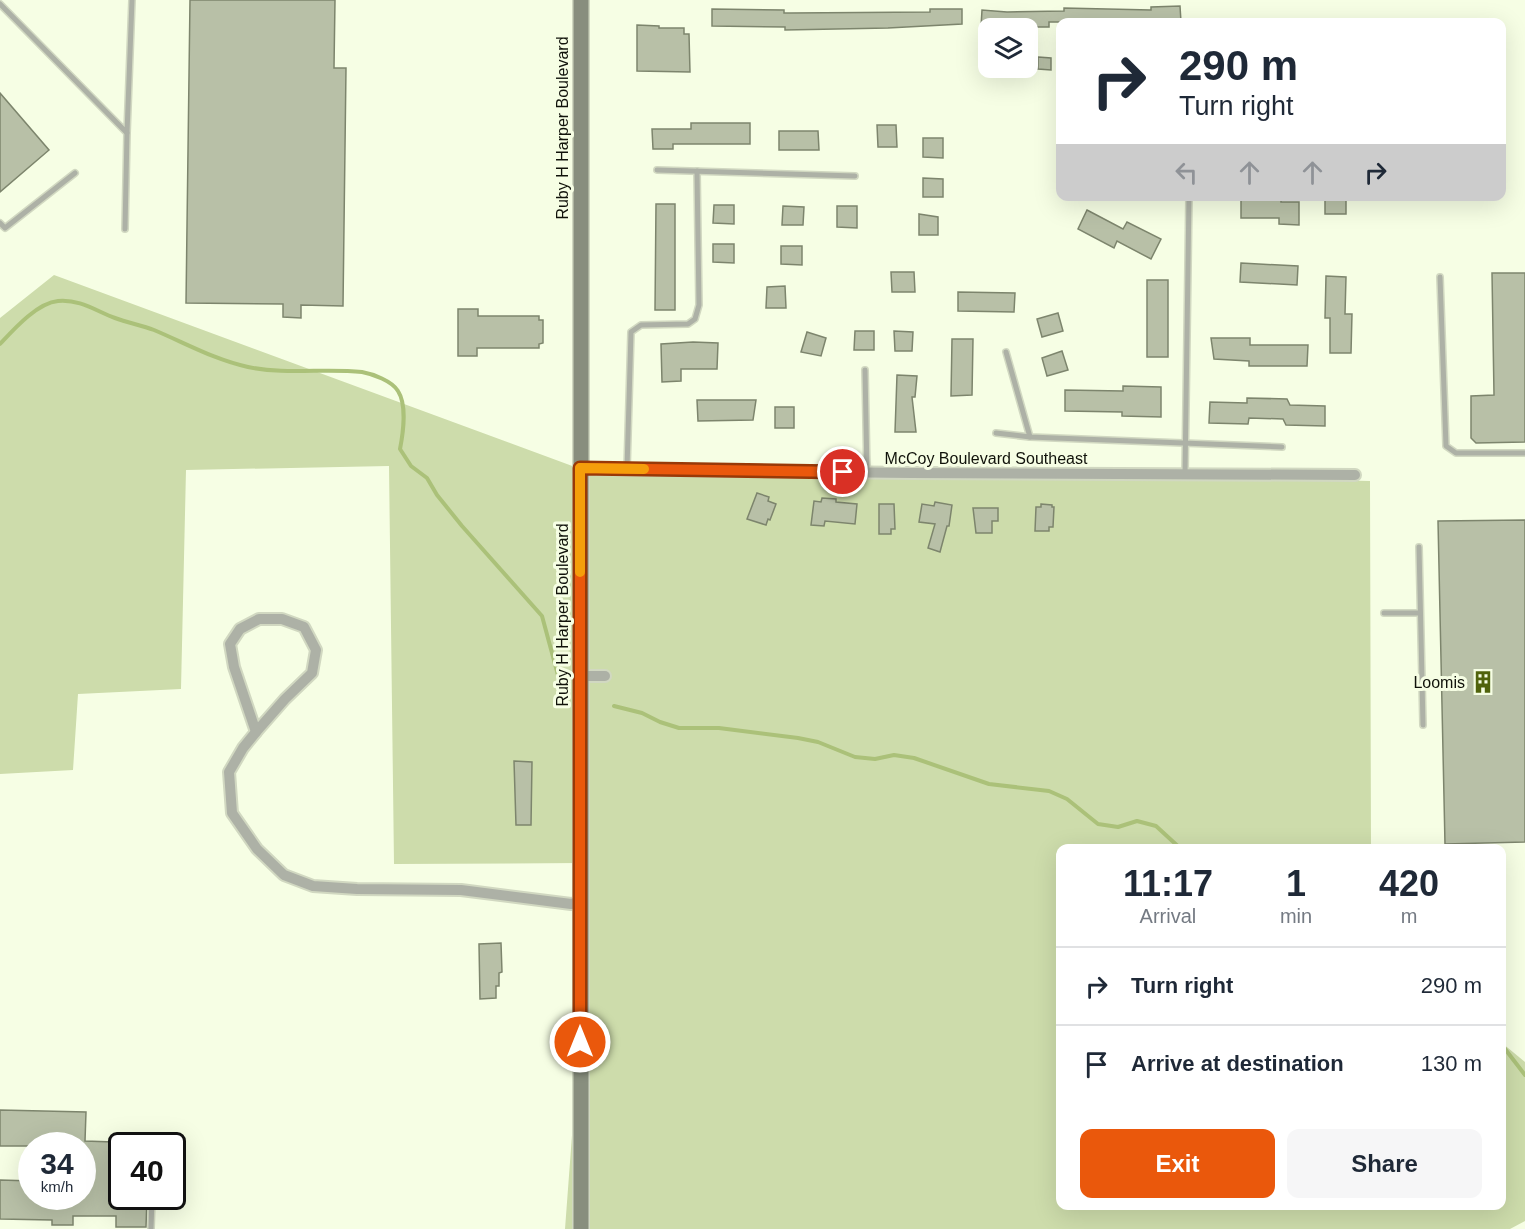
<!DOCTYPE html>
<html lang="en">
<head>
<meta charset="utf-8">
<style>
  body { margin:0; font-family:Arial,sans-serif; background:#f6f6f7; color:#1f2937; height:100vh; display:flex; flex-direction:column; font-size:22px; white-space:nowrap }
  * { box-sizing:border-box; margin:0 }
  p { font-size:20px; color:#747a83 }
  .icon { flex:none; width:33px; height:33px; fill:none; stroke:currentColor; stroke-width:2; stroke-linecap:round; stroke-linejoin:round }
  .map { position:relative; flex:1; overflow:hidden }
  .details { position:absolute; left:1056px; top:844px; width:450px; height:366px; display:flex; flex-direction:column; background:#fff; border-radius:12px; box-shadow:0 6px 24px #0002 }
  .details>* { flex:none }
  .top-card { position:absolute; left:1056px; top:18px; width:450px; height:183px; border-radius:12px; box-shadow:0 6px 24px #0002; background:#fff; color:#1f2937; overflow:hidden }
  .buttons { position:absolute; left:978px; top:18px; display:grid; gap:12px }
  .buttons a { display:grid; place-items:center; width:60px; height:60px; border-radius:12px; background:#fff; box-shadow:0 6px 24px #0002; font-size:30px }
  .speed { position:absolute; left:18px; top:1132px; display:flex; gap:12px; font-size:30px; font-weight:700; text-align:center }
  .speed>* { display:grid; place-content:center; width:78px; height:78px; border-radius:50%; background:#fff; box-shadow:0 6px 24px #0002; line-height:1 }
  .speed small { font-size:15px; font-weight:400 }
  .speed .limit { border:3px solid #111; border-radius:9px; background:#fff; color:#111 }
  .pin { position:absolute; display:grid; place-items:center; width:51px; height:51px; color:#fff; margin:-26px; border:3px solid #fff; border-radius:50%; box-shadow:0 2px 6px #0007 }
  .me { position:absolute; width:66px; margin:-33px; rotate:0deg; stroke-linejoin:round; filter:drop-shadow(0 0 4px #0008) }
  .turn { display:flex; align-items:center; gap:21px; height:126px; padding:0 24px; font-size:27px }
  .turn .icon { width:78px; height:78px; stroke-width:2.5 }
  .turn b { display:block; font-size:42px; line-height:51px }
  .lanes { display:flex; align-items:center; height:57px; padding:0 24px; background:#0003; justify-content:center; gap:30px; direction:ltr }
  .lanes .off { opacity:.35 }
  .eta { display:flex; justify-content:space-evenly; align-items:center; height:102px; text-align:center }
  .eta b { font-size:36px; font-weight:700; line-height:42px }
  .button { display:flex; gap:12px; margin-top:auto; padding:12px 24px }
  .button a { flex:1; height:69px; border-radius:12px; background:#ea580c; color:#fff; font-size:24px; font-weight:700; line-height:69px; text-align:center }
  .button a+a { background:#f6f6f7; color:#1f2937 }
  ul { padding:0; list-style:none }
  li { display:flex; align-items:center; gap:18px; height:78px; padding:0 24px; border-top:2px solid #e0e1e3 }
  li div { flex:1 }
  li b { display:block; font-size:22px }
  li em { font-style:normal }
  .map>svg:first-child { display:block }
  .green { fill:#cddcab }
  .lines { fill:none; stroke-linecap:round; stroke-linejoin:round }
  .stream { stroke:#abc179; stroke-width:4 }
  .building { fill:#b8c0a7; stroke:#7d856d; stroke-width:1.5 }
  .lane-casing { stroke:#d1d8c1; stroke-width:8 }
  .street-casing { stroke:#d1d8c1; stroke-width:14 }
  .secondary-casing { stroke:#d1d8c1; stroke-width:18 }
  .lane { stroke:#adb1a6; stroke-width:5 }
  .street { stroke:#adb1a6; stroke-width:10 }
  .secondary { stroke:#888e7e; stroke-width:15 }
  .route-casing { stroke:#983908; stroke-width:15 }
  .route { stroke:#ea580c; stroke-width:10 }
  .slow { stroke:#f59e0b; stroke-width:10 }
  .labels { text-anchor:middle; stroke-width:6; stroke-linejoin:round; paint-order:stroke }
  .street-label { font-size:16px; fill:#10120a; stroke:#f6fee4 }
  .poi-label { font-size:16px; fill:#10120a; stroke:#f6fee4; text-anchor:end }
</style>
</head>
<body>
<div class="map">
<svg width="1525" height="1229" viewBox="0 0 1525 1229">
  <rect width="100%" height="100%" fill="#f6fee4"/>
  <path class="green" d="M 54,275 L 575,467 L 1009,473 L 1370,481 L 1371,849 L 1060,849 L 1060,1206 L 1502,1206 L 1502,1043 L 1525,1062 L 1525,1221 L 1510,1229 L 565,1229 L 580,1028 L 582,863 L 394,864 L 389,466 L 186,470 L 181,689 L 78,694 L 73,770 L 0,774 L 0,318 Z"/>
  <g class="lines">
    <g class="stream">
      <path d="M 0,344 C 14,329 37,303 58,301 C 80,299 96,311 115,318 C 128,323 141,325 154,330 C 185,343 215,360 248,367 C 286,375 324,368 362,372 C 373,374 392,381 398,391 C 407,405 403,434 400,449 L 411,466 L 427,478 L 437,495 L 462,526 L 542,616 L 562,690 L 568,692"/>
      <path d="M 614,706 L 642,713 L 660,722 L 679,728 L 719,728 L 798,738 L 818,742 L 855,757 L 875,759 L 894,755 L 914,758 L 989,784 L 1049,791 L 1067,799 L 1098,824 L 1118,827 L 1137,821 L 1156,826 L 1181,849"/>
      <path d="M 1502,1045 L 1525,1075"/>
    </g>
  </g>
  <g class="building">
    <path d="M 190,0 L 335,0 L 334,68 L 346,68 L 343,306 L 301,305 L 301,318 L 283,317 L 283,304 L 186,303 Z"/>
    <path d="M 1180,6 L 1181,22 L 1049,22 L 1049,27 L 981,27 L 982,10 L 1007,12 L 1064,11 L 1064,8 L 1151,10 L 1151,7 Z"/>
    <path d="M 712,9 L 784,10 L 784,13 L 790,13 L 930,12 L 930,9 L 962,9 L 962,24 L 888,28 L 785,30 L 785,27 L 712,26 Z"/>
    <path d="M 637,25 L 659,26 L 659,28 L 684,28 L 684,34 L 689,34 L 690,72 L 637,71 Z"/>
    <path d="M 1038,57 L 1051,58 L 1051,70 L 1038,69 Z"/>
    <path d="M 0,93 L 49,150 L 0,192 Z"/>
    <path d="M 691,123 L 750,123 L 750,144 L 673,144 L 673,149 L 653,149 L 652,129 L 691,129 Z"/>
    <path d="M 877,125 L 896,125 L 897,147 L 878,147 Z"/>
    <path d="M 779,131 L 818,131 L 819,150 L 779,150 Z"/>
    <path d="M 923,138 L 943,138 L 943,158 L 923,157 Z"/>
    <path d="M 923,178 L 943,179 L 943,197 L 923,197 Z"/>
    <path d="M 1241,196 L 1281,196 L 1281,202 L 1299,202 L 1299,225 L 1279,224 L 1279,218 L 1241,218 Z"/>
    <rect x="1325" y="196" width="21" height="18"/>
    <path d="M 656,204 L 675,204 L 675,310 L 655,310 Z"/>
    <path d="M 714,205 L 734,205 L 734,224 L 713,223 Z"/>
    <path d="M 783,206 L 804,207 L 803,225 L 782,225 Z"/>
    <path d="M 837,206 L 857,206 L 857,228 L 837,227 Z"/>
    <path d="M 1087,210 L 1123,229 L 1127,222 L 1161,239 L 1151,259 L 1117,241 L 1114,248 L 1078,229 Z"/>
    <path d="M 919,214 L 938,217 L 938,235 L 919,235 Z"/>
    <path d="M 713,244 L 734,244 L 734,263 L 713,262 Z"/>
    <path d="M 781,246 L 802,246 L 802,265 L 781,264 Z"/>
    <path d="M 1241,263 L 1298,266 L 1297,285 L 1240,282 Z"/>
    <path d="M 891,272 L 914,272 L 915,292 L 892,292 Z"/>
    <path d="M 1492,273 L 1525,273 L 1525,442 L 1476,443 L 1471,438 L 1471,396 L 1494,395 Z"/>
    <path d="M 1326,276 L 1346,277 L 1345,314 L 1352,314 L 1351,353 L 1330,353 L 1330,318 L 1325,318 Z"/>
    <rect x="1147" y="280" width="21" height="77"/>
    <path d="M 785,286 L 786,308 L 766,308 L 767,287 Z"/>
    <path d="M 958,292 L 1015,293 L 1014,312 L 958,311 Z"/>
    <path d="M 458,309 L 478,309 L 478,316 L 539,316 L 539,320 L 543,320 L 543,343 L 539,344 L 539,348 L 477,348 L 477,356 L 458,356 Z"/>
    <path d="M 1058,313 L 1063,331 L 1042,337 L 1037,319 Z"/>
    <path d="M 855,331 L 874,331 L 874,350 L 854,350 Z"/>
    <path d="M 894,331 L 913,332 L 912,351 L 895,351 Z"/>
    <path d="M 807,332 L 826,338 L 821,356 L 801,352 Z"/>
    <path d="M 1211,338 L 1250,338 L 1250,345 L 1308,345 L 1307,366 L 1249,366 L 1249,361 L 1214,359 Z"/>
    <path d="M 952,339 L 973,339 L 972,395 L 951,396 Z"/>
    <path d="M 693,342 L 718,343 L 717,369 L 681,369 L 681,381 L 662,382 L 661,344 Z"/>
    <path d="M 1062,351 L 1068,370 L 1047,376 L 1042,358 Z"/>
    <path d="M 897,375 L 917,376 L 915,397 L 912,397 L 916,432 L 895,432 Z"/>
    <path d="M 1123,386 L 1161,387 L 1161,417 L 1122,416 L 1122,412 L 1065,411 L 1065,390 L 1123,391 Z"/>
    <path d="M 1247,398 L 1287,399 L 1290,405 L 1325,406 L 1325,426 L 1286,425 L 1283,419 L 1249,418 L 1248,424 L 1209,423 L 1210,402 L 1247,403 Z"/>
    <path d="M 697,400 L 756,400 L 753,420 L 698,421 Z"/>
    <rect x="775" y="407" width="19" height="21"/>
    <path d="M 757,493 L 769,497 L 768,501 L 776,504 L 770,520 L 768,519 L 766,525 L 747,519 Z"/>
    <path d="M 822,498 L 836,499 L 836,502 L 857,504 L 855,524 L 825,521 L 824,526 L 811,525 L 814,501 L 821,502 Z"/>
    <path d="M 935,502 L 952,505 L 949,526 L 947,526 L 940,552 L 928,548 L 935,524 L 919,522 L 922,504 L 934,506 Z"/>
    <path d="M 879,504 L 894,504 L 895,529 L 891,529 L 891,534 L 879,534 Z"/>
    <path d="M 1041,504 L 1052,505 L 1052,507 L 1054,507 L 1053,527 L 1049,527 L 1049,531 L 1035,531 L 1036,507 L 1041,507 Z"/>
    <path d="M 973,508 L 998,508 L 998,521 L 992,521 L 992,533 L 976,533 Z"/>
    <path d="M 1525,520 L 1525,842 L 1445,844 L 1438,521 Z"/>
    <path d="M 514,761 L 532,762 L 531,825 L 516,825 Z"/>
    <path d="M 501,943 L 502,972 L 499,973 L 499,986 L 496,986 L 496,998 L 480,999 L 479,944 Z"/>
    <path d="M 0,1110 L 86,1112 L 85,1141 L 113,1142 L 112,1176 L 122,1177 L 122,1197 L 147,1197 L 146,1227 L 116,1227 L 116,1216 L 73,1216 L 73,1225 L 52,1225 L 52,1220 L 0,1219 L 0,1180 L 32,1181 L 32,1197 L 82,1197 L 82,1146 L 0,1146 Z"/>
  </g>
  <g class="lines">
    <g class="lane-casing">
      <g id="lane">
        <path d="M 0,4 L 127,133 L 132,0"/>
        <path d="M 657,170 L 855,176"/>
        <path d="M 0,223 L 5,228 L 75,173"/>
        <path d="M 125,229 L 127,133"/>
        <path d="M 1440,277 L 1446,446 L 1456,453 L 1525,453"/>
        <path d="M 1006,352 L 1030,437"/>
        <path d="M 865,370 L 867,473"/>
        <path d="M 996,433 L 1030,437 L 1282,447"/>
        <path d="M 627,469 L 631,332 L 641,325 L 688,324 L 695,319 L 699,305 L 697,171"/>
        <path d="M 1185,474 L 1189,196"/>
        <path d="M 1419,547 L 1423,725"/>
        <path d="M 1384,613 L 1420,613"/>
        <path d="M 151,1229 L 152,1197"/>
      </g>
    </g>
    <g class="street-casing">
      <g id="street">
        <path d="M 580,469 L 910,473 L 1355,475"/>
        <path d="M 259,619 L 282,619 L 304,627 L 316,650 L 312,673 L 285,699 L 256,732 L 234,667 L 230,644 L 240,629 Z"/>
        <path d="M 580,676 L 605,676"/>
        <path d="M 256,732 L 243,748 L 229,772 L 232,813 L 257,849 L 284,875 L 313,886 L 357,889 L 461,890 L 571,904 L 580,902"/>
      </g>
    </g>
    <g class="secondary-casing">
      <path id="secondary" d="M 581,0 L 581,1229"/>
    </g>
    <use href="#lane" class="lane"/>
    <use href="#street" class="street"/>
    <use href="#secondary" class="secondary"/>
  </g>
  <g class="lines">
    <g class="route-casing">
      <path id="route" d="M 580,1042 L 580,468 L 843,472"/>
    </g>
    <use href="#route" class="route"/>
    <path class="slow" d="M 580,572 L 580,468 L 644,469"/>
  </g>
  <defs>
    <g id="building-bare" transform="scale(1.8)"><path d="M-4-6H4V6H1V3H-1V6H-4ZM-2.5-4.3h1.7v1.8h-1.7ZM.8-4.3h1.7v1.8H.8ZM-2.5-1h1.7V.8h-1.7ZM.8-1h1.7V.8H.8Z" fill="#50630c" stroke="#f6fee4" stroke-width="2.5" paint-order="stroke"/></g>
  </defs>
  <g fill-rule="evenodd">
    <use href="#building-bare" x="1483" y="682"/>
  </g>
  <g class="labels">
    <g class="street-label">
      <text transform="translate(562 128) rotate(-90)" y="6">Ruby H Harper Boulevard</text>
      <text x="986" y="464">McCoy Boulevard Southeast</text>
      <text transform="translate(562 615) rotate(-90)" y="6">Ruby H Harper Boulevard</text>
    </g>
    <g class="poi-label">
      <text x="1465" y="688">Loomis</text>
    </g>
  </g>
</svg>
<div class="buttons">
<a><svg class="icon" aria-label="layers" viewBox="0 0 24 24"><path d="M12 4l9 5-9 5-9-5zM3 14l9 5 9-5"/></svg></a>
</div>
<div class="speed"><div>34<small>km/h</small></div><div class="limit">40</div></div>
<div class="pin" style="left:843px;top:472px;background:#d93025"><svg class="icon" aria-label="arrive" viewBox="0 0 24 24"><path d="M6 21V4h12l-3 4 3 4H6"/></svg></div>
<svg class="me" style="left:580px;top:1042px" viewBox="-20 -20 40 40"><circle r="17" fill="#ea580c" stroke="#fff" stroke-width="3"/><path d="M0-11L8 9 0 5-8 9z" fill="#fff"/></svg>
<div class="top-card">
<div class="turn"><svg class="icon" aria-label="right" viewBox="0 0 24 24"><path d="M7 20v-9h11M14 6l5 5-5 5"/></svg><div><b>290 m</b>Turn right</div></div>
<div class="lanes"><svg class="icon off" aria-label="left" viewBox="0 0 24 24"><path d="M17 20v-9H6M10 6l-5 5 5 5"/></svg><svg class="icon off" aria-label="ahead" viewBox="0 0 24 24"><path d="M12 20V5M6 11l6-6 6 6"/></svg><svg class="icon off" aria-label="ahead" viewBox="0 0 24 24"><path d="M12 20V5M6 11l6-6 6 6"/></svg><svg class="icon" aria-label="right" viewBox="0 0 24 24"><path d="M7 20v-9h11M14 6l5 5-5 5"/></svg></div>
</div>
<section class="details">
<div class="eta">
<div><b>11:17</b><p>Arrival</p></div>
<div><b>1</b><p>min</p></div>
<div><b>420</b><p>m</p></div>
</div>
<ul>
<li><svg class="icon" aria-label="right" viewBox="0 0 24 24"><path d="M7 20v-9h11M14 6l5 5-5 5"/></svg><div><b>Turn right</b></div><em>290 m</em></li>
<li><svg class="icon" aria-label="arrive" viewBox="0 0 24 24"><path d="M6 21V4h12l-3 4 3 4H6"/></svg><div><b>Arrive at destination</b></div><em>130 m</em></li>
</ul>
<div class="button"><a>Exit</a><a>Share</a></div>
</section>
</div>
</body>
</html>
